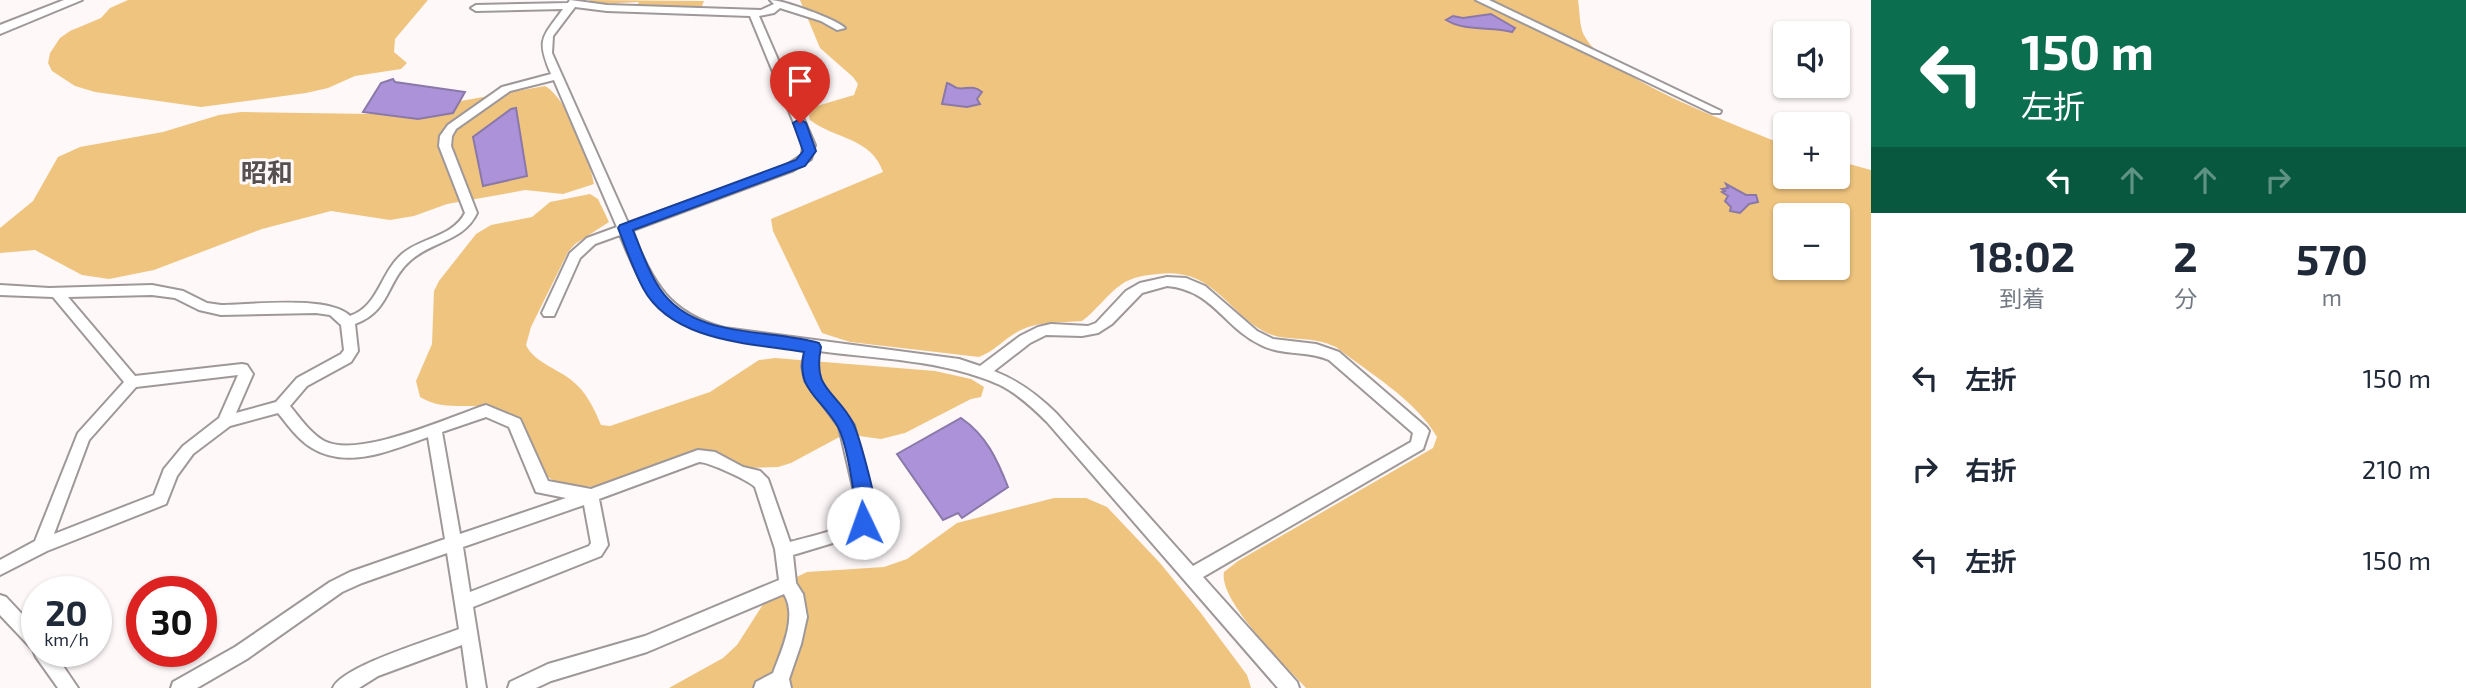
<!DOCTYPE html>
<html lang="ja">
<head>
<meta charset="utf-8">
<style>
  body { margin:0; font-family:"Exo 2","Noto Sans JP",sans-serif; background:#f6f6f7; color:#1f2937; height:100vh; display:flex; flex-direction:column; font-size:26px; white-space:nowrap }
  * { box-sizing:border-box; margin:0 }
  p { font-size:23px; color:#747a83 }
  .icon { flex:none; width:38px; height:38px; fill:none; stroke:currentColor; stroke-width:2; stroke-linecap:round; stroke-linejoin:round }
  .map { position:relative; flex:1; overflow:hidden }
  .side { display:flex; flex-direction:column; background:#fff; width:595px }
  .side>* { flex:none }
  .top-card { background:#0b6e4f; color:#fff; overflow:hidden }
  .tools { position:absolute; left:1773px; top:21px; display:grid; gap:14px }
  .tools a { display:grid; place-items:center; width:77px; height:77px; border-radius:7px; background:#fff; box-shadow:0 2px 5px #0004; font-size:35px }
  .speed { position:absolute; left:21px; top:576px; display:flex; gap:14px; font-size:35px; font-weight:700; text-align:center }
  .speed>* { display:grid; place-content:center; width:91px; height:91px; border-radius:50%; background:#fff; box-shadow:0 2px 5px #0004; line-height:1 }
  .speed small { font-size:18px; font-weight:400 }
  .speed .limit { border:10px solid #d22; background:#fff; color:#111 }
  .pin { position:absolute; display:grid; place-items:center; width:60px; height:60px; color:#fff; margin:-72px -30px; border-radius:50% 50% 50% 0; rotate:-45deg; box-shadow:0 0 7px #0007 }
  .pin .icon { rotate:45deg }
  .me { position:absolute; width:77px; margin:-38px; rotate:357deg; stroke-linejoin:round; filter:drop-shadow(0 0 5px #0008) }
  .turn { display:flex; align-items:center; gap:24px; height:147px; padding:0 35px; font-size:32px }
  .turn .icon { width:91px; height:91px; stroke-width:2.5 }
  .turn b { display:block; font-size:49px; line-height:60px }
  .lanes { display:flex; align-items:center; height:66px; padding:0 35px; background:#0003; justify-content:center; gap:35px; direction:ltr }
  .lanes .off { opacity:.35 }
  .eta { display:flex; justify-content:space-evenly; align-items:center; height:119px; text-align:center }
  .eta b { font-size:42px; font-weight:700; line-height:49px }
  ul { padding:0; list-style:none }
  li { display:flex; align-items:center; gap:21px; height:91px; padding:0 35px }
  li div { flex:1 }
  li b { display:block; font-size:26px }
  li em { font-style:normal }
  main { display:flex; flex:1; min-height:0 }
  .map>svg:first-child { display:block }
  .green { fill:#efc47e; fill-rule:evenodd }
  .water { fill:#ac93d9; stroke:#8a78a9; stroke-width:2 }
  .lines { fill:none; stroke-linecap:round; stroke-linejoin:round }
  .minor-casing { stroke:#9f9899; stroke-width:4 }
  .major-casing { stroke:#9f9899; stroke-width:4 }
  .minor { fill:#fff; fill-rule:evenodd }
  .major { fill:#fff; fill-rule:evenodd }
  .route { fill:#2563eb; stroke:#184099; stroke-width:2 }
  .labels { text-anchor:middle; stroke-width:6; stroke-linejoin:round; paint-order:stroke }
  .quarter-label { font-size:26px; font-weight:bold; fill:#565051; stroke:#fef8f9 }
</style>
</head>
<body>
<main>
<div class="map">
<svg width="1871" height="688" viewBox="0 0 1871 688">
  <rect width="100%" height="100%" fill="#fef8f9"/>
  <g class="green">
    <path d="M 128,0 L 428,0 L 395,39 L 394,52 L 407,63 L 401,69 L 355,76 L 328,88 L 306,93 L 201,107 L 95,92 L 75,86 L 52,71 L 48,63 L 50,53 L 60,38 L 70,31 L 101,18 L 110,8 Z"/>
    <path d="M 588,0 L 704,1 L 700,11 L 634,9 L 639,2 L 600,4 Z"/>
    <path d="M 800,0 L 1578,0 C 1580,11 1579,28 1585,37 C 1609,79 1739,126 1785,145 L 1785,177 L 1838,177 L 1838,161 L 1871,170 L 1871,688 L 1306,688 C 1286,666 1218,601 1224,572 L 1238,561 L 1433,448 L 1437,437 C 1415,399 1370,374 1336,347 C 1310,334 1285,343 1263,331 C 1225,309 1211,267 1158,274 C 1146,275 1132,277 1122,284 C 1107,294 1097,310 1082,321 C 1062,323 1040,321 1021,330 C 1006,337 995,351 979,357 L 850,342 L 822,333 L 773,231 L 771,219 L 883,172 C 871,137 834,139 810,120 L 809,115 L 817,106 L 854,95 L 858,84 L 853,77 L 820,48 ZM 1785,215 L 1838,215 L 1838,268 L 1785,268 Z"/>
    <path d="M 545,86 C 567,98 590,159 594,184 L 563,194 L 525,190 L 504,194 L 447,204 L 414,216 L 390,220 L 331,211 L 262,229 L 154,270 L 109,279 L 82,275 L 35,250 L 0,253 L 0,228 L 33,201 L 58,157 L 80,147 L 163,132 L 219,115 L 241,112 L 372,114 L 404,111 Z"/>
    <path d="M 590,194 L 598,199 L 609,222 L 575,244 L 568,252 L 531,327 L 526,345 C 533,361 557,369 570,379 C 586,391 594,408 601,425 L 610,426 L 710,392 L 759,360 L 775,358 L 935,371 L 971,379 L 984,387 L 981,397 L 971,399 L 905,433 L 881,439 L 845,434 L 791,463 L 778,467 L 746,468 L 694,452 L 681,456 L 643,477 L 596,487 L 560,485 L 545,475 L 515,418 C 486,395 450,416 420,397 L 416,381 L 432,344 L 434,291 L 439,281 L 476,234 L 491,225 L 532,217 L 550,202 Z"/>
    <path d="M 1054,498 L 1086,498 L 1107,507 L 1160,563 L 1200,612 L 1247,675 L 1251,688 L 669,688 L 723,658 L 737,645 L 762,606 L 786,582 L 807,572 L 884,567 L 907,559 L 957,523 Z"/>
  </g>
  <g class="water">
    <path d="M 1491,14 L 1515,28 L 1512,32 C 1492,26 1466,32 1446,20 L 1453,16 L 1463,18 Z"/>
    <path d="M 393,79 L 395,82 L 465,92 L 453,113 L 418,119 L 363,112 L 381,83 Z"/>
    <path d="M 947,83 C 951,84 954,87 957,88 C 966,90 973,84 982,92 L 977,99 L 980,104 L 967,107 L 942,104 Z"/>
    <path d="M 516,108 L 527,176 L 483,186 L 473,137 L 511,109 Z"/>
    <path d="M 1726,184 L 1746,195 L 1756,195 L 1758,202 L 1749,204 L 1740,213 L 1730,211 L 1731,207 L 1725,201 L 1728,196 L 1722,192 L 1725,191 L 1722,189 L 1728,188 Z"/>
    <path d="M 961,418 C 986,435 997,459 1008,487 L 962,518 L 958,513 L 943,520 L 897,454 Z"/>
  </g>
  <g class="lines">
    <g class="minor-casing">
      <g id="minor">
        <path d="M 570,0 L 607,5 L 761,10 L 774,4 L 770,0 C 783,0 836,19 845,28 L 837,30 L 821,21 L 780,8 L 774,13 L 759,16 L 815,145 L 811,159 L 792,171 L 631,231 C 654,282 666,312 724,328 L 959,359 L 980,366 L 1020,336 L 1038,327 L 1051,324 L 1088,326 L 1096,323 L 1126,291 L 1140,283 L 1167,277 L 1186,278 L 1205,286 L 1257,331 L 1273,339 L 1316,344 L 1339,352 L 1426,427 L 1429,431 L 1423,449 L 1203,577 L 1297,682 L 1299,688 L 1278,688 L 1047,422 C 1033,408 1018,394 1000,385 C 945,360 879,359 819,351 L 816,366 L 819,379 L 854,425 L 875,513 L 869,528 L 856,536 L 793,555 L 796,583 L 803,594 L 807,617 L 801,644 L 789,679 L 791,688 L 754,688 L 756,682 L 773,673 C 781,651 798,617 784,594 L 647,652 L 551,681 L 536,688 L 508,688 L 510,682 L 548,664 L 645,636 L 779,580 L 775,549 L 755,487 C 748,480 709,462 699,462 L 599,499 L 608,545 L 601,556 L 473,607 L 486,688 L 468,688 L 462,645 L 378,676 L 359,688 L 333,688 C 342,666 434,639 459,629 L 447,553 L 362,583 L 342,592 L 247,659 L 197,688 L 171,688 L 173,682 L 235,647 L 330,582 L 350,572 L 445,539 L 428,437 C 392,450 348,470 312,448 C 298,440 288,425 278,413 L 230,426 L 193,454 L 177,476 L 166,504 L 47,551 L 0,575 L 0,560 L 35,541 L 78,433 L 124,382 L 53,297 L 0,295 L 0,285 L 49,288 L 152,285 L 183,291 L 207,303 L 221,305 C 251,305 329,295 350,316 C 379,306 380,273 402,254 C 420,238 453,237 465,213 L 439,146 L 440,136 L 448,125 L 502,87 L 551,74 C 536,39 542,38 563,9 L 476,11 L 471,8 L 476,5 L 568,3 ZM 575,7 L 607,11 L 750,16 L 803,145 L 802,155 L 784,167 L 628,223 L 552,53 L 553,36 ZM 554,80 L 617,227 L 587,238 L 570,253 L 542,313 L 544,316 L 554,316 L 580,258 L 595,244 L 620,235 C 628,253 635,272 645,288 C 679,342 750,341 806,349 L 802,366 L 805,381 L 839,427 L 859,513 C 852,529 807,537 790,542 L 768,479 L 760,471 L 743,467 L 715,452 L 698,450 L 591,489 L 548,481 L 520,419 L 486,405 C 449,417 359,459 324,441 C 310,433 300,418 290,406 L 307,386 L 351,362 L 358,351 L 355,324 C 391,311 386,281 411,260 C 433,241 464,241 477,213 L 451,146 L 452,136 L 456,129 L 510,91 ZM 1167,286 C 1213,290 1223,327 1261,345 C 1282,356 1307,350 1329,360 L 1413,433 L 1411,442 L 1193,566 L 1057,414 C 1038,395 1019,381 994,371 L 1030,343 L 1046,335 L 1082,336 L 1098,333 L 1112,324 L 1142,293 ZM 152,295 L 175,298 L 199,310 L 221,315 L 316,313 L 330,315 L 341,325 L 344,350 L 341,354 L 297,378 L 276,402 L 236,413 L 253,374 L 247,365 L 242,364 L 135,376 L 68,297 ZM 238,375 L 219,418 L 183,446 L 164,469 L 154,495 L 54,534 L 89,440 L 136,387 ZM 486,417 L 509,427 L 536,492 L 566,498 L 460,534 L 442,432 ZM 584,505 L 591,543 L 589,546 L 470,592 L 463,547 Z"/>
        <path d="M 1476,0 L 1489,0 L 1721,111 L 1720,113 L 1712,113 Z"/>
        <path d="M 0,595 L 6,597 L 37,630 L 37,651 L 53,651 L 78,688 L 58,688 L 36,657 L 33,650 L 0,615 Z"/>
      </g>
    </g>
    <g class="major-casing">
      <path id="major" d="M 64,0 L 82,0 L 0,34 L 0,25 Z"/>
    </g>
    <use href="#minor" class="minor"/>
    <use href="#major" class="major"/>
  </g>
  <path class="route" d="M 800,119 L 806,123 L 816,151 L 805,166 L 633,230 C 641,249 648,272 660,289 C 695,340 767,328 819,343 L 821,347 C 812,391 836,390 853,423 C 859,435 877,501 876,513 C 875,518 872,524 870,529 L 863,531 L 856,529 L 854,523 L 857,513 C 853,490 848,446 838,427 C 822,398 795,390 804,352 C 751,343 672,342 643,288 C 633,269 626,248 618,228 L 620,225 L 796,160 L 803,151 L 793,123 Z"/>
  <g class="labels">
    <g class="quarter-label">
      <text x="267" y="182">昭和</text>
    </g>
  </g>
</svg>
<div class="tools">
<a><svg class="icon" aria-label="sound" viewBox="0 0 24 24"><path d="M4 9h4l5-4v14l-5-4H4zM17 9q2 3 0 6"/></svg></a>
<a>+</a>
<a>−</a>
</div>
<div class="speed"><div>20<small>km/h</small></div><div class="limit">30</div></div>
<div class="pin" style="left:800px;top:123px;background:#d93025"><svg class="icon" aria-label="arrive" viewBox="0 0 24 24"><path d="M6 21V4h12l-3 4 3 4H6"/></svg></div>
<svg class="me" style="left:863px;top:523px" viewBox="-20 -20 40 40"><circle r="19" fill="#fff"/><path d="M0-13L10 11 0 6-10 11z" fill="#2563eb"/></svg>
</div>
<section class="side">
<div class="top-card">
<div class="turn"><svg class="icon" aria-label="left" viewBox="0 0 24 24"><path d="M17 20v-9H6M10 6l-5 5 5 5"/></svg><div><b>150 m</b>左折</div></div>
<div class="lanes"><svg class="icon" aria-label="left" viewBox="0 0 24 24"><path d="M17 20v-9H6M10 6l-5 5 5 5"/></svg><svg class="icon off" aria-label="ahead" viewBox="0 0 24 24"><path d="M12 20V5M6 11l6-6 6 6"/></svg><svg class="icon off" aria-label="ahead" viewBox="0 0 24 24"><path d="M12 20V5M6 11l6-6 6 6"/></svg><svg class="icon off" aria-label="right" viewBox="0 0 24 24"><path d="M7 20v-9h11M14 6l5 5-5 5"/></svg></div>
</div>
<div class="eta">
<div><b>18:02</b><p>到着</p></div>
<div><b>2</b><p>分</p></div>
<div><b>570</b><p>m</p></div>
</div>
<ul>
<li><svg class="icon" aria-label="left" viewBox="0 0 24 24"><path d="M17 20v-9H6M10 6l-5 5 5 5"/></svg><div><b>左折</b></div><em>150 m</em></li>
<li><svg class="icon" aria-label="right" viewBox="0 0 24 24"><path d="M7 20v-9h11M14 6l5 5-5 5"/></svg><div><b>右折</b></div><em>210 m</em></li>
<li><svg class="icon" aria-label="left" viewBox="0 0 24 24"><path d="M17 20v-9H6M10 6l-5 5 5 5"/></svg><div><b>左折</b></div><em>150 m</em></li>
</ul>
</section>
</main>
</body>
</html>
